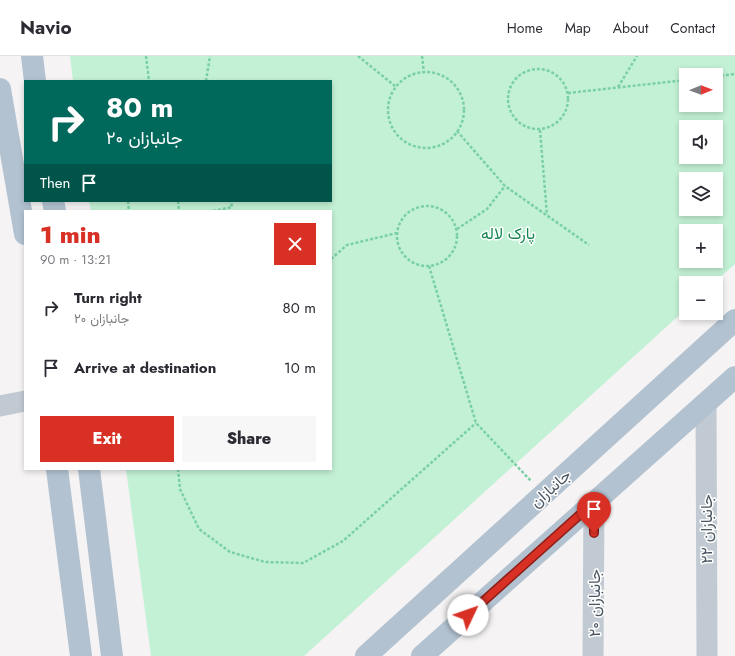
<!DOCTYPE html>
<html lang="en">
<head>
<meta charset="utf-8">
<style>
  body { margin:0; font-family:Jost,Vazirmatn,sans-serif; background:#f7f7f7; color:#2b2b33; height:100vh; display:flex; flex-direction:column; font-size:15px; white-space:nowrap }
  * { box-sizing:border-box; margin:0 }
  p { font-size:13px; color:#7c7c81 }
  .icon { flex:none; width:22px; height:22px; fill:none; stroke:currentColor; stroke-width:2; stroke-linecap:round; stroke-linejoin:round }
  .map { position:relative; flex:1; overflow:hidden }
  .drawer { position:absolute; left:24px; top:154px; width:308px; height:260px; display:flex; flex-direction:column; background:#fff; border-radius:0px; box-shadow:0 2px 6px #0003 }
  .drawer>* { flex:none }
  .top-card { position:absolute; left:24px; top:24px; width:308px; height:122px; border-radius:0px; box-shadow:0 2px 6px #0003; background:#00695c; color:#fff; overflow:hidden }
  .needle { width:26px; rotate:89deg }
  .controls { position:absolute; left:679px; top:12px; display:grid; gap:8px }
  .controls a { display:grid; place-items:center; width:44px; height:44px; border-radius:0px; background:#fff; box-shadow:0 2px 6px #0003; font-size:20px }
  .pin { position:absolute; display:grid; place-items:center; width:34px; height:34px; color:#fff; margin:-41px -17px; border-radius:50% 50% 50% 0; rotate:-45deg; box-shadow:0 0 4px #0007 }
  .pin .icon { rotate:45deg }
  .me { position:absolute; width:44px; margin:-22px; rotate:48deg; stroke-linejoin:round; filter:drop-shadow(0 0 3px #0008) }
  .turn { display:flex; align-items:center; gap:14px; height:84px; padding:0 16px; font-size:18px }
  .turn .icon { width:52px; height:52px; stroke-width:2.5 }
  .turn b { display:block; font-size:28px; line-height:34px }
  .then { display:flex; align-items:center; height:38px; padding:0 16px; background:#0003; gap:8px; font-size:15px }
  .round { display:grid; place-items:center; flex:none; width:42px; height:42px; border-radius:0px; background:#f7f7f7 }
  .summary { display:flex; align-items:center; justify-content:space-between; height:68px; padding:0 16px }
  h1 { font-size:24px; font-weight:800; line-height:30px; color:#d93025 }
  .primary-button { display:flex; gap:8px; margin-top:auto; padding:8px 16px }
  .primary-button a { flex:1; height:46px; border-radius:0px; background:#d93025; color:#fff; font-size:16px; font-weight:800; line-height:46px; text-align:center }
  .primary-button a+a { background:#f7f7f7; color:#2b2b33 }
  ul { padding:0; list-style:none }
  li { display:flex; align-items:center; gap:12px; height:60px; padding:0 16px }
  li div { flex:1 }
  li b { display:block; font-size:15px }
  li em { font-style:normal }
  header { display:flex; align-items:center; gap:24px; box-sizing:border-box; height:56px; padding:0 20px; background:#fff; border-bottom:1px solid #e1e1e2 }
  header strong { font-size:19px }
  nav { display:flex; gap:22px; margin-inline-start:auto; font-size:14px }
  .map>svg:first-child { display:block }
  .green { fill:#c3f1d5; fill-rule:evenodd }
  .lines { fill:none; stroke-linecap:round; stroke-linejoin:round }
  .path { stroke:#7ad0a6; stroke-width:2.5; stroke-dasharray:3 2; stroke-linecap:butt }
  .minor { stroke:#c1cad2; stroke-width:21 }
  .major { stroke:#b3c2d1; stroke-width:22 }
  .route-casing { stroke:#8d1f18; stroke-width:10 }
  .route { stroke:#d93025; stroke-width:7 }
  .labels { text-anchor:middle; stroke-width:3; stroke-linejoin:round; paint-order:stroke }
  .park-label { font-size:16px; fill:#17864f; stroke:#fff }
  .street-label { font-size:16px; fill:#4a5661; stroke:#fff }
</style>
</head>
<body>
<header>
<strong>Navio</strong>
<nav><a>Home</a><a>Map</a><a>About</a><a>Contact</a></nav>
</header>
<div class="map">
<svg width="735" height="600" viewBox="0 0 735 600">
  <rect width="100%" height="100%" fill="#f5f3f3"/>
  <path class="green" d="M 70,0 L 735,0 L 735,208 L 714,227 L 686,227 L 686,253 L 304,600 L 151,600 L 126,413 L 331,413 L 331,155 L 91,155 L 89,145 L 331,145 L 331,25 L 73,25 ZM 686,19 L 716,19 L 716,49 L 686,49 ZM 686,71 L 716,71 L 716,101 L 686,101 ZM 686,123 L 716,123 L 716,153 L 686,153 ZM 686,175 L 716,175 L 716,205 L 686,205 Z"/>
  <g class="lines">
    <g class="path">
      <path d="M 146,0 L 149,25"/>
      <path d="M 358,0 L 395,30"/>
      <path d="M 422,0 L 424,17"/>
      <circle cx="538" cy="43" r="30"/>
      <circle cx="426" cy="54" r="38"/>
      <path d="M 716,20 L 735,18"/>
      <path d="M 206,25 L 210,0"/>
      <path d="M 618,31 L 637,0"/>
      <path d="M 568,37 L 686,24"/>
      <path d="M 540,74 L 547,159"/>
      <path d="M 457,75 L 505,130 L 589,189"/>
      <path d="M 128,145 L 129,155"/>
      <path d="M 178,145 L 179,155"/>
      <circle cx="427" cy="180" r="30"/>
      <path d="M 213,155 L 232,151 L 231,145"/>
      <path d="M 457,173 L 487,153 L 505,130"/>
      <path d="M 331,203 L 347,189 L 397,177"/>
      <path d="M 429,210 L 476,367 L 531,425"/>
      <path d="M 178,413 L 180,433 L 199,473 L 230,496 L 265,506 L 303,507 L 343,485 L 476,367"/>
    </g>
    <g class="minor">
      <path d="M 706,347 L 707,600"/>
      <path d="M 0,350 L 25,345"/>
      <path d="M 593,600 L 594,446"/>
    </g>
    <g class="major">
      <path d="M 32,0 L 35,25"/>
      <path d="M 0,33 L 25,178"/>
      <path d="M 53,145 L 55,155"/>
      <path d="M 57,413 L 81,600"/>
      <path d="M 89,413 L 112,600"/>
      <path d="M 366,600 L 735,264"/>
      <path d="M 422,600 L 735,321"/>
    </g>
  </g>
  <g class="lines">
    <g class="route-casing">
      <path id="route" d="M 468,559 L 594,446 L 594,477"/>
    </g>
    <use href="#route" class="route"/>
  </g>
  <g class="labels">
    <g class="park-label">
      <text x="508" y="183">پارک لاله</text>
    </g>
    <g class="street-label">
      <text transform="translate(550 432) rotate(-42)" y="6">جانبازان</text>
      <text transform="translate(706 473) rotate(-90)" y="6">جانبازان ۲۲</text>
      <text transform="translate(594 547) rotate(-90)" y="6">جانبازان ۲۰</text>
    </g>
  </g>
</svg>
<div class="controls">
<a><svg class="needle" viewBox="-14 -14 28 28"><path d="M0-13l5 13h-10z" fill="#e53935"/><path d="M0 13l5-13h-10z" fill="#7c7c81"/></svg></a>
<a><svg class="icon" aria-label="sound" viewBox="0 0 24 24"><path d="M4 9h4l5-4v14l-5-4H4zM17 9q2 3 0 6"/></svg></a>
<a><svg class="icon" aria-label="layers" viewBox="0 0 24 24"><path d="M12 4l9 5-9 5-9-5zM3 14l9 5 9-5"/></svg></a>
<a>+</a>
<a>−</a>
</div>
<div class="pin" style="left:594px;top:477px;background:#d93025"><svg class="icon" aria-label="arrive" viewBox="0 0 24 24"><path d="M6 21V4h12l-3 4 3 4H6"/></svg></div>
<svg class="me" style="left:468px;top:559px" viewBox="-20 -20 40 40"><circle r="19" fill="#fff"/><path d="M0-13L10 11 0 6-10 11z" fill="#d93025"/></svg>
<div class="top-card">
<div class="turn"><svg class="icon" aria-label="right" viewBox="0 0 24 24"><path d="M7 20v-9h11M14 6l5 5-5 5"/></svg><div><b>80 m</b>جانبازان ۲۰</div></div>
<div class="then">Then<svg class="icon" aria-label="arrive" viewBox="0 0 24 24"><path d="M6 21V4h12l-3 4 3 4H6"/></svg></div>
</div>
<section class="drawer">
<div class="summary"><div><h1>1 min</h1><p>90 m · 13:21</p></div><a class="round" style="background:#d93025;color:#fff"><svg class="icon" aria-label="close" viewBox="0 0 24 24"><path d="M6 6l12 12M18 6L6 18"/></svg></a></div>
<ul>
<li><svg class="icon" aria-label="right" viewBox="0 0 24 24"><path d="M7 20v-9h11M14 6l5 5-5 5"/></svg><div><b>Turn right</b><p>جانبازان ۲۰</p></div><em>80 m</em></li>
<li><svg class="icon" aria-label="arrive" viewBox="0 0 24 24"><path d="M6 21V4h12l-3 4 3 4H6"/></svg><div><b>Arrive at destination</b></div><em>10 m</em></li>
</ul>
<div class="primary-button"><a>Exit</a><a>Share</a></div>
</section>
</div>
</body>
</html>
